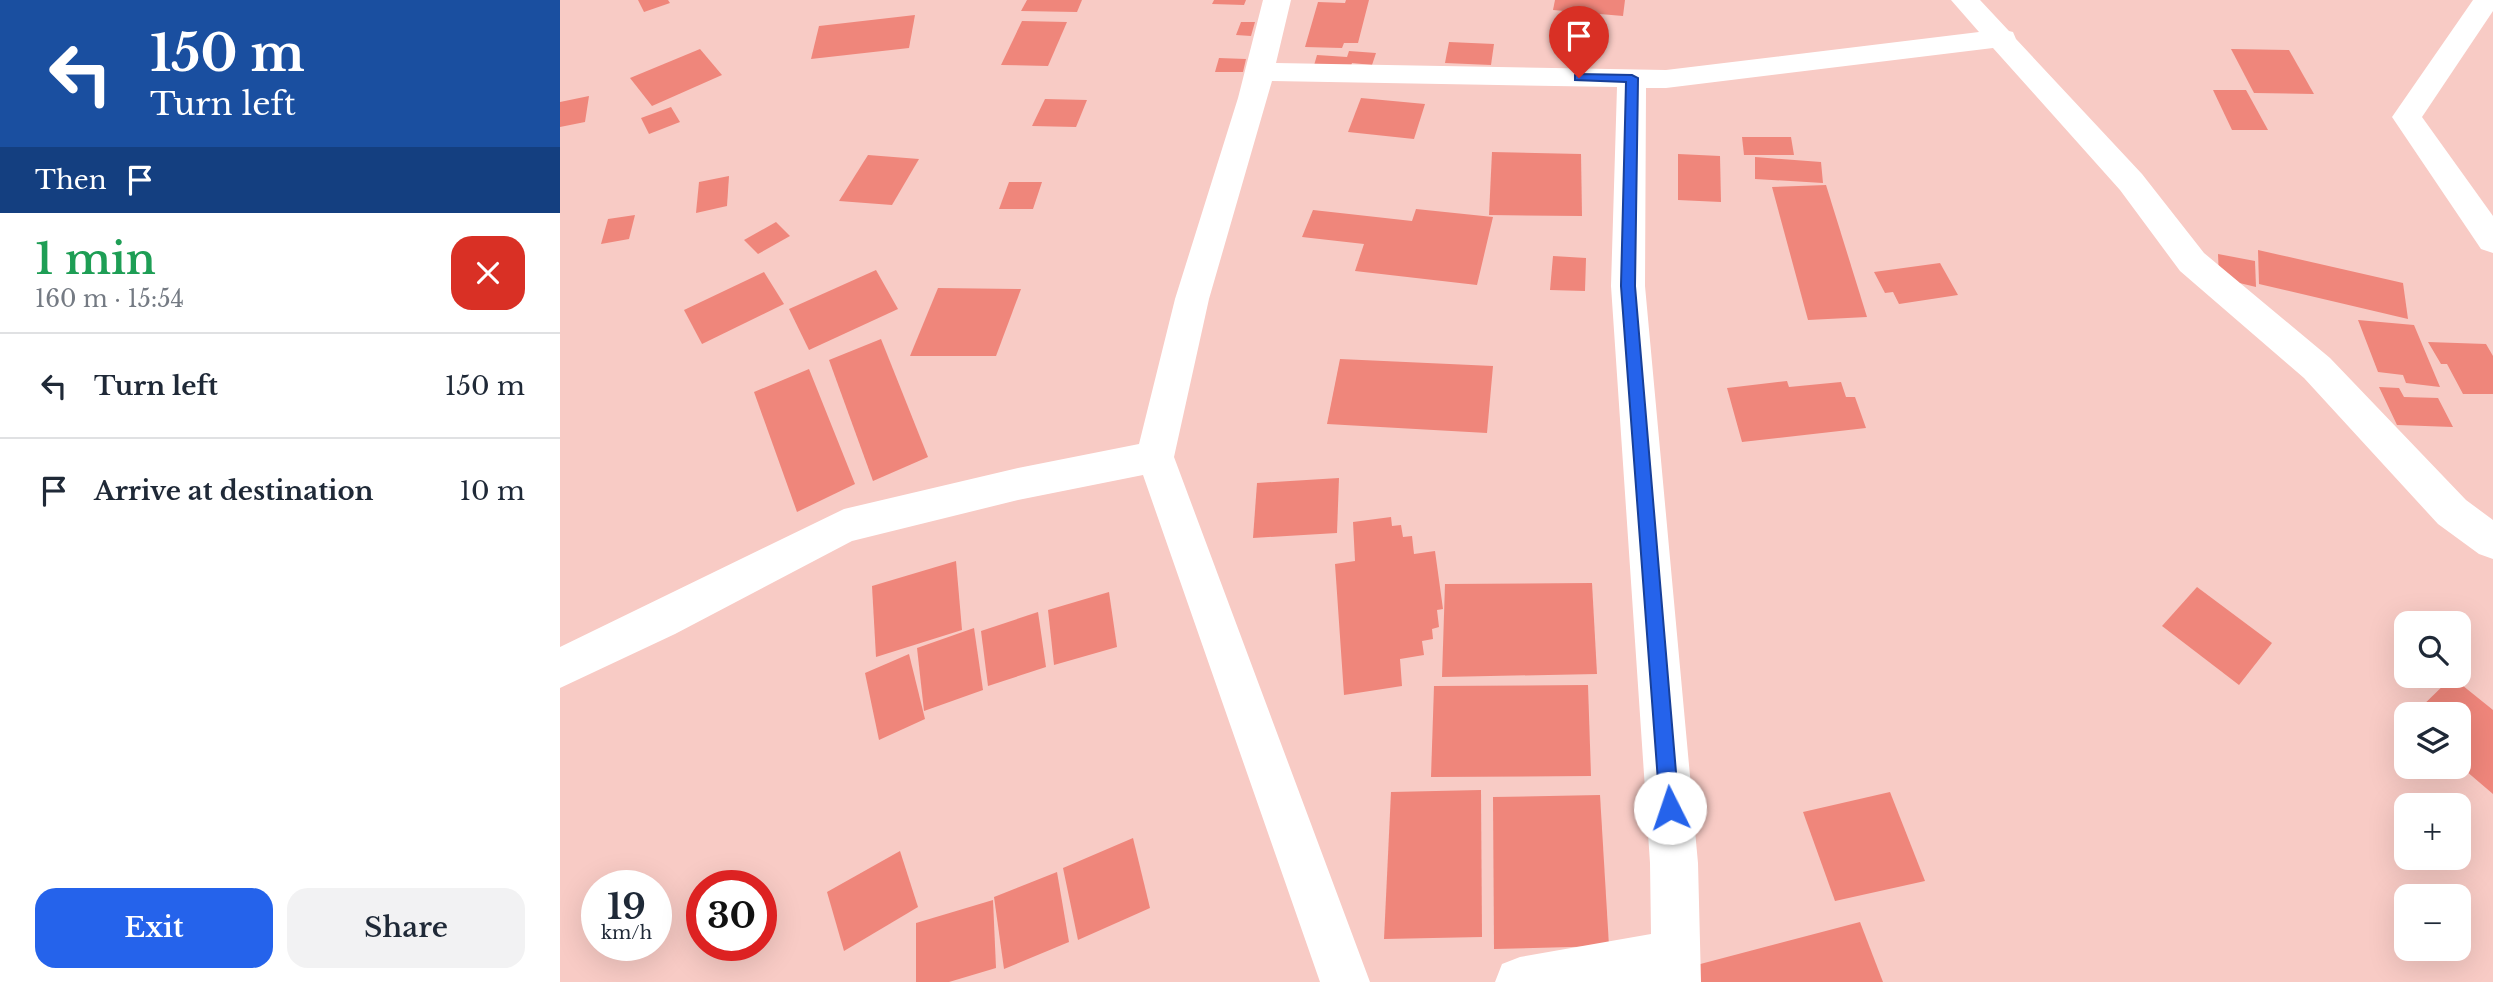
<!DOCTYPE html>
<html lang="en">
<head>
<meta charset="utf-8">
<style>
  body { margin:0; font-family:"Libre Baskerville",serif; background:#f2f2f3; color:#1f2937; height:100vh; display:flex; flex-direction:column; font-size:26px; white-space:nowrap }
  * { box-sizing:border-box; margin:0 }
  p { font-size:23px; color:#747a83 }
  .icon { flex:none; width:38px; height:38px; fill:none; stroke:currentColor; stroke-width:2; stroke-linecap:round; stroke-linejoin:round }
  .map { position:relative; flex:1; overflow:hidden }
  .details { display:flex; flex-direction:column; background:#fff; width:560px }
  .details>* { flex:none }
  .banner { background:#1a4fa0; color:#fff; overflow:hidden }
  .fabs { position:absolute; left:1834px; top:611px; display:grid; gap:14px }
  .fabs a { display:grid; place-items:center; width:77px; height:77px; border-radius:14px; background:#fff; box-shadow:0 7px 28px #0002; font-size:35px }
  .speed { position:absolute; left:21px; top:870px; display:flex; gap:14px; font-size:35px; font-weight:700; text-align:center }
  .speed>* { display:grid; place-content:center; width:91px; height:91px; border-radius:50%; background:#fff; box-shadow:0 7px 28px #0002; line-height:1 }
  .speed small { font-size:18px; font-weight:400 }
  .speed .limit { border:10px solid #d22; background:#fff; color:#111 }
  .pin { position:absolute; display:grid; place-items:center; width:60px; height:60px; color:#fff; margin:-72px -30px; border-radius:50% 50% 50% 0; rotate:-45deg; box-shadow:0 0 7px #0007 }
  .pin .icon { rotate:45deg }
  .me { position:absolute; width:77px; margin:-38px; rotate:356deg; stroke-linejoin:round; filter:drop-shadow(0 0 5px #0008) }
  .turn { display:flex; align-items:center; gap:24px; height:147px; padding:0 35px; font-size:32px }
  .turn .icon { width:91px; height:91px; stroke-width:2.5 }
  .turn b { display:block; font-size:49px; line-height:60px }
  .then { display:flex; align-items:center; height:66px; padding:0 35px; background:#0003; gap:14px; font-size:26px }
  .round { display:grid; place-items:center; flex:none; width:74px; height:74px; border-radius:21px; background:#f2f2f3 }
  .head { display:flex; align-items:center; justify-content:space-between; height:119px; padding:0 35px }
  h1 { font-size:42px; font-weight:600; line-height:52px; color:#1e9e55 }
  .primary-button { display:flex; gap:14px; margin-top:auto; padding:14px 35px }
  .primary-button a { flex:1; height:80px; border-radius:21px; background:#2563eb; color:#fff; font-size:28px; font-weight:600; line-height:80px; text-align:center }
  .primary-button a+a { background:#f2f2f3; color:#1f2937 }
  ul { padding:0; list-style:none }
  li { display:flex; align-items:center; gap:21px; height:105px; padding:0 35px; border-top:2px solid #e0e1e3 }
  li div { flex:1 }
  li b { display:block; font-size:26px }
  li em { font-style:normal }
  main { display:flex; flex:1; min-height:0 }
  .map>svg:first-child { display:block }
  .building { fill:#ef867b }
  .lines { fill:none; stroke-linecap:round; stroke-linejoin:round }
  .minor { fill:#fff; fill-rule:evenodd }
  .route { fill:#2563eb; stroke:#184099; stroke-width:2 }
</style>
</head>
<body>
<main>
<section class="details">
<div class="banner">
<div class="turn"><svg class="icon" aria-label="left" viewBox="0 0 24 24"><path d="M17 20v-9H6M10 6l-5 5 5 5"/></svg><div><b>150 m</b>Turn left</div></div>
<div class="then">Then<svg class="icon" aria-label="arrive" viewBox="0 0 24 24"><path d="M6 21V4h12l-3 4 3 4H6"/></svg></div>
</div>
<div class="head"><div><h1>1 min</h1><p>160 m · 15:54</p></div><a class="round" style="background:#d93025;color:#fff"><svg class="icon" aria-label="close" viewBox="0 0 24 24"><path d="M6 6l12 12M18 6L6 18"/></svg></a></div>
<ul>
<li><svg class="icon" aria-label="left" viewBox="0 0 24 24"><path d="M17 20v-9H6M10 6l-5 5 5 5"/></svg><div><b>Turn left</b></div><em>150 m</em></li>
<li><svg class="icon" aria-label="arrive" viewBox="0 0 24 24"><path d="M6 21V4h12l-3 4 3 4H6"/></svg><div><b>Arrive at destination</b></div><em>10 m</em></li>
</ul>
<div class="primary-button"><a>Exit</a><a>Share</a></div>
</section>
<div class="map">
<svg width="1933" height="982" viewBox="0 0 1933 982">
  <rect width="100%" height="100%" fill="#f8cbc5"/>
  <g class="building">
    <path d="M 78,0 L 108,0 L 110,3 L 84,12 Z"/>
    <path d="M 467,0 L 522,0 L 517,12 L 461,11 Z"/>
    <path d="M 654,0 L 686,0 L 684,5 L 652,4 Z"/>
    <path d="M 786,0 L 809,0 L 798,43 L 784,43 L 782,48 L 745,47 L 758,2 L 785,3 Z"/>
    <path d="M 995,0 L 1065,0 L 1063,16 L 993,10 Z"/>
    <path d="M 355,15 L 349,48 L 251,59 L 259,26 Z"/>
    <path d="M 462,21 L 507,22 L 488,66 L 441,65 Z"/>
    <path d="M 681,22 L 695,22 L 691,36 L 676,35 Z"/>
    <path d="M 889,42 L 934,44 L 931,65 L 885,63 Z"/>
    <path d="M 140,49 L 162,75 L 92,106 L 70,78 Z"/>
    <path d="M 1671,49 L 1729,50 L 1754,94 L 1694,93 Z"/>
    <path d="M 789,51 L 816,53 L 812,65 L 792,63 L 789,71 L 753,69 L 757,55 L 787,57 Z"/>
    <path d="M 659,58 L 686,59 L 683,72 L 655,72 Z"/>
    <path d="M 1653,90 L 1686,90 L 1708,130 L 1672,130 Z"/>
    <path d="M 29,96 L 25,122 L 0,127 L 0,102 Z"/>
    <path d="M 801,98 L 865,104 L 854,139 L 788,132 Z"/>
    <path d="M 485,99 L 527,100 L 516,127 L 472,126 Z"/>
    <path d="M 111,107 L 120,122 L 89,134 L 81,118 Z"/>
    <path d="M 1182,137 L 1231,137 L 1234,155 L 1184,155 Z"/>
    <path d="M 932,152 L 1021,154 L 1022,216 L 929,215 Z"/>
    <path d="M 1118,154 L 1160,156 L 1161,202 L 1118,200 Z"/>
    <path d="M 308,155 L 359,159 L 332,205 L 279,201 Z"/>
    <path d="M 1195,157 L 1261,162 L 1263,183 L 1195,179 Z"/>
    <path d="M 169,176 L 167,206 L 136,213 L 139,182 Z"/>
    <path d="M 449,182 L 482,182 L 473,209 L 439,209 Z"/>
    <path d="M 1266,185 L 1307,317 L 1248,320 L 1212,187 Z"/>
    <path d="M 856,209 L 933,217 L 917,285 L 795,271 L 804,244 L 742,237 L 753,210 L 852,221 Z"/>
    <path d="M 75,215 L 69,239 L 41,244 L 48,219 Z"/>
    <path d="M 216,222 L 230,236 L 198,254 L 184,240 Z"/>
    <path d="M 1698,250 L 1843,283 L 1848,319 L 1699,284 Z"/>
    <path d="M 1658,254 L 1695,261 L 1696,287 L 1659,278 Z"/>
    <path d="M 993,256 L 1026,258 L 1025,291 L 990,290 Z"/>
    <path d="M 1380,263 L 1398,295 L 1339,304 L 1333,292 L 1325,293 L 1314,272 Z"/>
    <path d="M 316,270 L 338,309 L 249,350 L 229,309 Z"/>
    <path d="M 204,272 L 224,304 L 142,344 L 124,310 Z"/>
    <path d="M 378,288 L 461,289 L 436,356 L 350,356 Z"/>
    <path d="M 1798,320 L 1854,325 L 1880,387 L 1846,383 L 1843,375 L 1818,372 Z"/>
    <path d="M 321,339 L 368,457 L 313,481 L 269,360 Z"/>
    <path d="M 1868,342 L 1926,344 L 1933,356 L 1933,394 L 1903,394 L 1887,364 L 1881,364 Z"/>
    <path d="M 780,359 L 933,366 L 927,433 L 767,424 Z"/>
    <path d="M 249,369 L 295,484 L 237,512 L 194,392 Z"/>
    <path d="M 1227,381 L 1229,387 L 1281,382 L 1286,397 L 1295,397 L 1306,428 L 1182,442 L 1167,388 Z"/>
    <path d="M 1819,387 L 1839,388 L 1844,397 L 1878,398 L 1893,427 L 1837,425 Z"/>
    <path d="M 779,478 L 777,533 L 693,538 L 697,483 Z"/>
    <path d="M 831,517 L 832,526 L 841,525 L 843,537 L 852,536 L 854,554 L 875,551 L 883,609 L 877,610 L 879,627 L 872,629 L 873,639 L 862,641 L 864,655 L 840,659 L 842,686 L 784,695 L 775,564 L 795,561 L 793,522 Z"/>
    <path d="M 396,561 L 402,630 L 316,657 L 312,586 Z"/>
    <path d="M 1032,583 L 1037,674 L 882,677 L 885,584 Z"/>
    <path d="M 1637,587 L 1712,643 L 1679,685 L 1602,626 Z"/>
    <path d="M 549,592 L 557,647 L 494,665 L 488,610 Z"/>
    <path d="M 478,612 L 486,667 L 428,686 L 421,631 Z"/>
    <path d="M 414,628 L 423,690 L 364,711 L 357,648 Z"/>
    <path d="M 349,654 L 365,719 L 319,740 L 305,673 Z"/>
    <path d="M 1892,677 L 1933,710 L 1933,794 L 1899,765 L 1899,714 L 1854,714 Z"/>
    <path d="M 1028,685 L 1031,776 L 871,777 L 874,686 Z"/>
    <path d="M 921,790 L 922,937 L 824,939 L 831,792 Z"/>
    <path d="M 1330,792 L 1365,881 L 1275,901 L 1243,812 Z"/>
    <path d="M 1040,795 L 1049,946 L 934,949 L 933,797 Z"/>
    <path d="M 573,838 L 590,908 L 518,940 L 503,868 Z"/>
    <path d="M 340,851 L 358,907 L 284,951 L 267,892 Z"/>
    <path d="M 497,872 L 509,942 L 444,969 L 434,897 Z"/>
    <path d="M 433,900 L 436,968 L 389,982 L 356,982 L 356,923 Z"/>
    <path d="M 1300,922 L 1323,982 L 1133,982 L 1129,967 Z"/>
  </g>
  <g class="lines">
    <g class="minor">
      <path d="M 703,0 L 731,0 L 716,63 L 1106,70 L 1419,32 L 1391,0 L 1420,0 L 1449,31 L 1453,32 L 1456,39 L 1582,174 L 1644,253 L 1770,358 L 1906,500 L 1933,520 L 1933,559 L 1919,554 L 1878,524 L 1744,378 L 1620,271 L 1560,190 L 1433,48 L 1106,88 L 1086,88 L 1085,286 L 1138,863 L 1141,982 L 935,982 L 942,964 L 960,957 L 1091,934 L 1090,863 L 1051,286 L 1057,87 L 712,81 L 649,299 L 614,457 L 810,982 L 760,982 L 583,475 L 458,500 L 292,541 L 115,634 L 0,688 L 0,647 L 284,509 L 458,468 L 579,444 L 615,299 L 678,98 Z"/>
      <path d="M 1913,0 L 1933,0 L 1933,11 L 1862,117 L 1933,216 L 1933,253 L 1921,249 L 1832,117 Z"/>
    </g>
  </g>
  <path class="route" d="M 1019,74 L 1072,75 L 1078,78 L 1075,286 L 1119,808 L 1116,815 L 1110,818 L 1103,815 L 1100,808 L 1061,286 L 1066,82 L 1015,80 L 1015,75 Z"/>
</svg>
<div class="fabs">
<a><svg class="icon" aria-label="search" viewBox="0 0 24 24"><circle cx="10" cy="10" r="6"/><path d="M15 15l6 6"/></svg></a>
<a><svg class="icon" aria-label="layers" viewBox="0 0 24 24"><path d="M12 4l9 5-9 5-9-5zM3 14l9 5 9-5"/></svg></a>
<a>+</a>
<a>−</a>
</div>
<div class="speed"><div>19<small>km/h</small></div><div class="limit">30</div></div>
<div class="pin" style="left:1019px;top:78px;background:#d93025"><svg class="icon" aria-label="arrive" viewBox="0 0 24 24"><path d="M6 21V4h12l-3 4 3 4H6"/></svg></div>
<svg class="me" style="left:1110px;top:808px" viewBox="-20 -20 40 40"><circle r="19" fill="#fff"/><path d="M0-13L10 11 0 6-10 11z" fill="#2563eb"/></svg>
</div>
</main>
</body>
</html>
